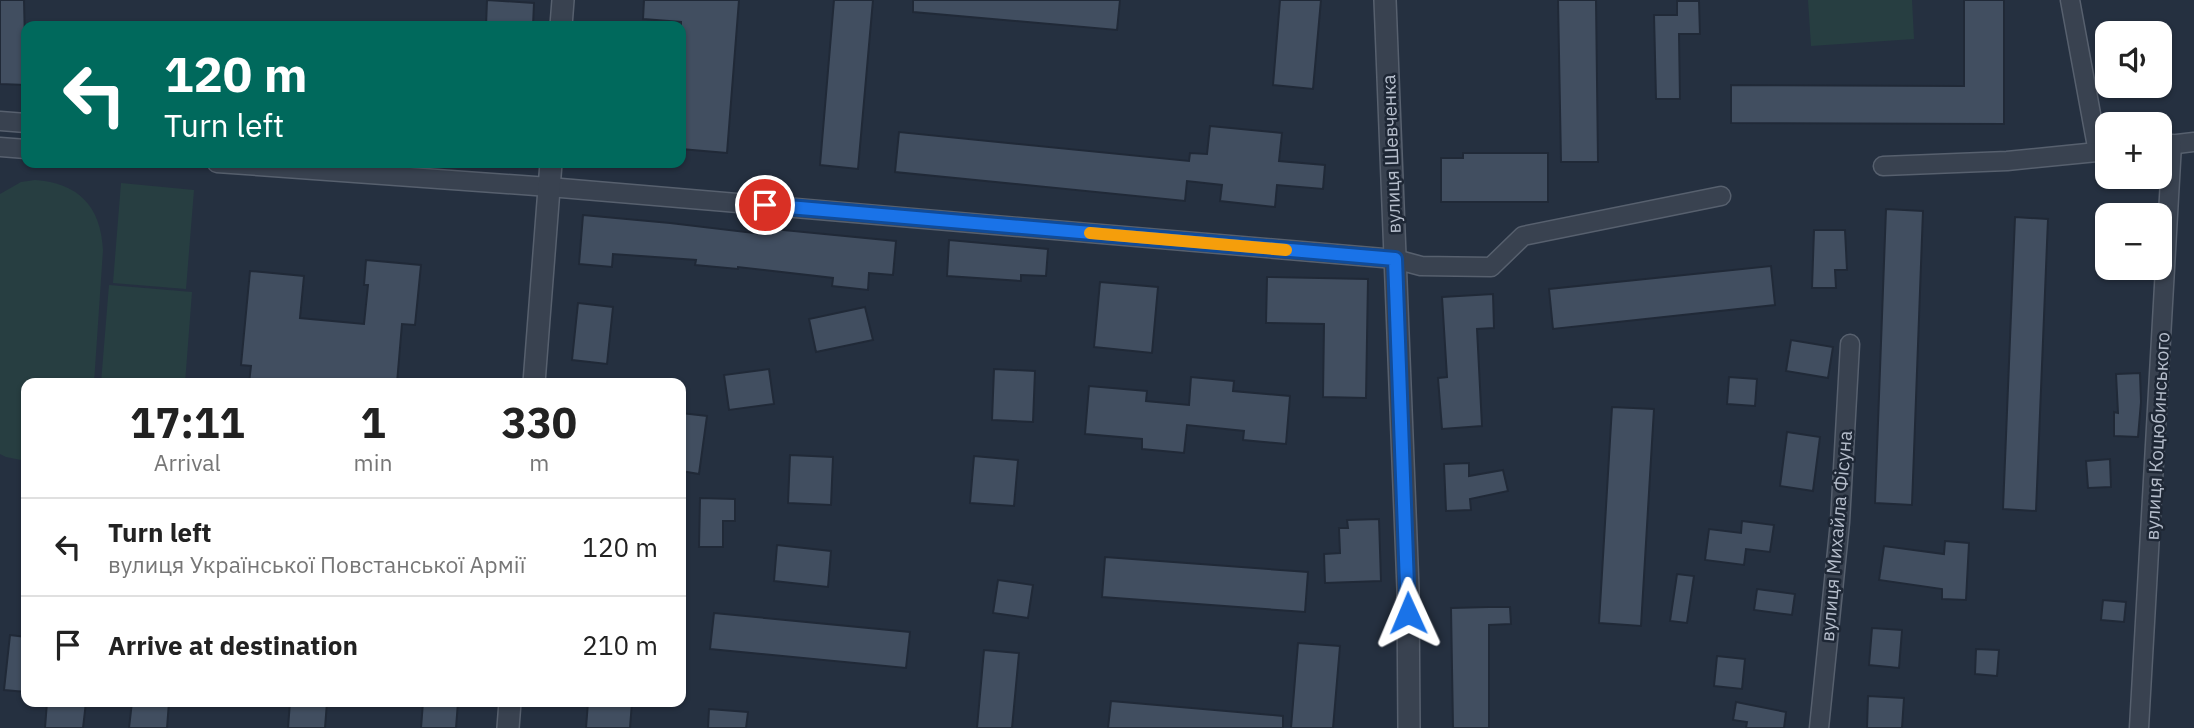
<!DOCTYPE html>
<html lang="en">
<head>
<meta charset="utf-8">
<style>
  body { margin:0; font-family:"IBM Plex Sans",sans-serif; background:#f2f2f2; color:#222; height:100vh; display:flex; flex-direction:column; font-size:26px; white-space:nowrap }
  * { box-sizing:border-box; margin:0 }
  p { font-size:23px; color:#767676 }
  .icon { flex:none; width:38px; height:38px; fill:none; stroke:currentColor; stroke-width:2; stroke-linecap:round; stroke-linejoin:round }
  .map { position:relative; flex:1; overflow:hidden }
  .details { position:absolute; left:21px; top:378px; width:665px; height:329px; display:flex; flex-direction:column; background:#fff; border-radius:14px; box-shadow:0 2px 5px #0004 }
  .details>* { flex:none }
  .top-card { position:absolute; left:21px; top:21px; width:665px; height:147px; border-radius:14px; box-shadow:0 2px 5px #0004; background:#00695c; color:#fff; overflow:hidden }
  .buttons { position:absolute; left:2095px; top:21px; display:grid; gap:14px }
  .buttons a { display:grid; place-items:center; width:77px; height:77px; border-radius:14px; background:#fff; box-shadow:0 2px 5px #0004; font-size:35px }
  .pin { position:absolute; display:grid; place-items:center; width:60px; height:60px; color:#fff; margin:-30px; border:4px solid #fff; border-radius:50%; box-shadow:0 2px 7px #0007 }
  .me { position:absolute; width:77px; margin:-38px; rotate:359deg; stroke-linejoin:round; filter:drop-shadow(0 0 5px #0008) }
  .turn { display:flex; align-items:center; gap:24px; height:147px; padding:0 28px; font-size:32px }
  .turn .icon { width:91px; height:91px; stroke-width:2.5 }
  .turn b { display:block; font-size:49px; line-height:60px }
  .eta { display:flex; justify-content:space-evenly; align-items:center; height:119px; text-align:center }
  .eta b { font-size:42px; font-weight:800; line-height:49px }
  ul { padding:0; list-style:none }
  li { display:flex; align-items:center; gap:21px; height:98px; padding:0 28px; border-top:2px solid #e0e0e0 }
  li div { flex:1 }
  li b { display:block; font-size:26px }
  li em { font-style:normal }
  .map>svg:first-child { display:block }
  .green { fill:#273e41 }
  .building { fill:#414e60; stroke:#202937; stroke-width:2 }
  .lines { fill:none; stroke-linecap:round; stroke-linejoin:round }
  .minor-casing { stroke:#57606e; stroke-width:21 }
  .tertiary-casing { stroke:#57606e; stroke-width:24 }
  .minor { stroke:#394250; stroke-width:18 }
  .tertiary { stroke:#394250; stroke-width:21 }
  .route-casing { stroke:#114b97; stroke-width:18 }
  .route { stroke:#1a73e8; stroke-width:12 }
  .slow { stroke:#f59e0b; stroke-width:12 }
  .labels { text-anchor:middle; stroke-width:5; stroke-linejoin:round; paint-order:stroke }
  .street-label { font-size:19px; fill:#b5bdcb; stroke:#1e2735 }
</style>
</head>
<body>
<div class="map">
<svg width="2194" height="728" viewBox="0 0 2194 728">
  <rect width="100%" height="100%" fill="#253040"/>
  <g class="green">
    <path d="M 1808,0 L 1912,0 L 1914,39 L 1811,46 Z"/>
    <path d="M 35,180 C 78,183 101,206 103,250 L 94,383 L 26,383 L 26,461 L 6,457 L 0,454 L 0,194 L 21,182 Z"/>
    <path d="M 121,183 L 194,190 L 186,289 L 113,283 Z"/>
    <path d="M 109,285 L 192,292 L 185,383 L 101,383 Z"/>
  </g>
  <g class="building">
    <path d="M 0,0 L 24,0 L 26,85 L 0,84 Z"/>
    <path d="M 487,0 L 534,3 L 533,26 L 486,26 Z"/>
    <path d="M 644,0 L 739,0 L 727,153 L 681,149 L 681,22 L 643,19 Z"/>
    <path d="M 834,0 L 873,0 L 858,169 L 820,165 Z"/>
    <path d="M 913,0 L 1120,0 L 1117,30 L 913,12 Z"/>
    <path d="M 1280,0 L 1321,0 L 1313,89 L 1273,85 Z"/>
    <path d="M 1558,0 L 1596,0 L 1598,162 L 1561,162 Z"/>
    <path d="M 1964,0 L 2004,0 L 2004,124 L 1731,123 L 1731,85 L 1964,86 Z"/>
    <path d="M 1677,1 L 1699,1 L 1700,34 L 1679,34 L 1680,99 L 1656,99 L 1654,15 L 1677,15 Z"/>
    <path d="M 1210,126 L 1282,133 L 1279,161 L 1325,165 L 1323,189 L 1277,185 L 1275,207 L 1220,201 L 1222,185 L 1187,181 L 1185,201 L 895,172 L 899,132 L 1189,161 L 1190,153 L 1207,154 Z"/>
    <path d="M 1463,153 L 1548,153 L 1548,202 L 1441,202 L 1441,158 L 1463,158 Z"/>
    <path d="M 1886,209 L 1923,211 L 1912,505 L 1875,503 Z"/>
    <path d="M 583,215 L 670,223 L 762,234 L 763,228 L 896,241 L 893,275 L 869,273 L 868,290 L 832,286 L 833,278 L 738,267 L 738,269 L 695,265 L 696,260 L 613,254 L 612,267 L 579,264 Z"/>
    <path d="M 2015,217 L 2048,219 L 2036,511 L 2003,509 Z"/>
    <path d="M 1814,230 L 1845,230 L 1847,270 L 1835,270 L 1836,288 L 1812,288 Z"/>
    <path d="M 949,240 L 1048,249 L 1046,276 L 1021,275 L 1021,281 L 947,276 Z"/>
    <path d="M 366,260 L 421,265 L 415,325 L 402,324 L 397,383 L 249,383 L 251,366 L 241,365 L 250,271 L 304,276 L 300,318 L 364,324 L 368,285 L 364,285 Z"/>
    <path d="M 1771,266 L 1775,305 L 1553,329 L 1549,289 Z"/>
    <path d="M 1267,277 L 1368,279 L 1366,398 L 1323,397 L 1324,324 L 1266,323 Z"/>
    <path d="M 1100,282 L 1158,287 L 1152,353 L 1094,347 Z"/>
    <path d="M 1493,294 L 1494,328 L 1477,329 L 1482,426 L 1442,429 L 1438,378 L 1447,377 L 1442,297 Z"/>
    <path d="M 578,303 L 613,307 L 607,364 L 572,360 Z"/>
    <path d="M 865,307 L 873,340 L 816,352 L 809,319 Z"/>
    <path d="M 1791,340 L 1833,347 L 1828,378 L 1786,371 Z"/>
    <path d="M 769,369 L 774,404 L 729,410 L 724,375 Z"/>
    <path d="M 994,369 L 1035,371 L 1033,422 L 992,420 Z"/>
    <path d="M 2140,373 L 2141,402 L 2138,437 L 2114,436 L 2114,412 L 2118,413 L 2116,374 Z"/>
    <path d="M 1191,377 L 1234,381 L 1233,391 L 1290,396 L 1286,444 L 1243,440 L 1244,431 L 1187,425 L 1184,453 L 1142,449 L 1142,439 L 1085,434 L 1089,386 L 1147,391 L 1146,401 L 1189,405 Z"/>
    <path d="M 1729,377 L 1757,379 L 1755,406 L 1727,404 Z"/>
    <path d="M 1612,407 L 1654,409 L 1641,626 L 1599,623 Z"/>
    <path d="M 681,413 L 707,416 L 699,474 L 681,471 Z"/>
    <path d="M 1787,432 L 1820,437 L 1813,491 L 1780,486 Z"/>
    <path d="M 790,455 L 833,457 L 831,505 L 788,503 Z"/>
    <path d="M 974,456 L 1018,460 L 1014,506 L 970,503 Z"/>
    <path d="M 2110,459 L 2111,487 L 2088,488 L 2086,461 Z"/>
    <path d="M 1469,463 L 1469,476 L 1503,470 L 1508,491 L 1470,499 L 1471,510 L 1446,511 L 1444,464 Z"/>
    <path d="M 700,498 L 735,499 L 735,521 L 723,521 L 723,547 L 699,547 Z"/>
    <path d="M 1379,519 L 1381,581 L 1325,583 L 1324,554 L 1340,553 L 1339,528 L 1348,528 L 1347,520 Z"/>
    <path d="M 1742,521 L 1774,525 L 1770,552 L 1746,549 L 1744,565 L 1705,560 L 1709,529 L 1741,533 Z"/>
    <path d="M 1945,541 L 1969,543 L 1966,600 L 1942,599 L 1942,589 L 1879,580 L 1884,546 L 1944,554 Z"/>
    <path d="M 777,545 L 831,551 L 828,587 L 774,581 Z"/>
    <path d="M 1105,557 L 1308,572 L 1305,612 L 1102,597 Z"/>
    <path d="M 1677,574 L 1694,576 L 1687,623 L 1670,621 Z"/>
    <path d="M 998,580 L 1033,585 L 1028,618 L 993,613 Z"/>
    <path d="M 1757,589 L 1795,594 L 1792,615 L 1754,610 Z"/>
    <path d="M 2103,600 L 2126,602 L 2124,622 L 2101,620 Z"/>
    <path d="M 1489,607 L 1510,607 L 1511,624 L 1489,625 L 1489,728 L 1453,728 L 1451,608 Z"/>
    <path d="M 714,613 L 910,632 L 906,668 L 710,649 Z"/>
    <path d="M 1872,628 L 1902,630 L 1899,668 L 1869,665 Z"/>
    <path d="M 10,635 L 26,637 L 26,692 L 4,690 Z"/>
    <path d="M 1298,643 L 1340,646 L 1333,728 L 1291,728 Z"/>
    <path d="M 1976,649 L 1999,650 L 1997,676 L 1975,674 Z"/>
    <path d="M 984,650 L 1019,653 L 1012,728 L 977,728 Z"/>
    <path d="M 1717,656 L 1745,659 L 1742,689 L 1714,686 Z"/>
    <path d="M 1868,696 L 1904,698 L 1902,728 L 1867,728 Z"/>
    <path d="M 1111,701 L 1283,716 L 1283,728 L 1108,728 Z"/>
    <path d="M 47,702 L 86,702 L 83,728 L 45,728 Z"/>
    <path d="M 132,702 L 169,702 L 167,728 L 129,728 Z"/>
    <path d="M 290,702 L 327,702 L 325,728 L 288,728 Z"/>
    <path d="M 423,702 L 458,702 L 456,728 L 421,728 Z"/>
    <path d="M 588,702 L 632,702 L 630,728 L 586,728 Z"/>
    <path d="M 1736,702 L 1786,712 L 1784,728 L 1746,728 L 1747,722 L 1733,720 Z"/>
    <path d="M 709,709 L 748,712 L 746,728 L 708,728 Z"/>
  </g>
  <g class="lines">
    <g class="minor-casing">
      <g id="minor">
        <path d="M 2070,0 L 2098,152"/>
        <path d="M 0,121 L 26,123"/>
        <path d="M 2160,146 L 2194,142"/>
        <path d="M 0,147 L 26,149"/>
        <path d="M 217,163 L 549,187 L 1395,259 L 1421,266 L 1491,267 L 1523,236 L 1721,196"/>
        <path d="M 1883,166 L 2007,161 L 2107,151"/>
        <path d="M 1819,728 L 1840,522 L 1850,344"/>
        <path d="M 2139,728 L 2172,144"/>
      </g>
    </g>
    <g class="tertiary-casing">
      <g id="tertiary">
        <path d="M 1385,0 L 1408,589 L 1409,728"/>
        <path d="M 561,26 L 563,0"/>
        <path d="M 534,383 L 551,163"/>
        <path d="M 508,728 L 510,702"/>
      </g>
    </g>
    <use href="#minor" class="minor"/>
    <use href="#tertiary" class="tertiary"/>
  </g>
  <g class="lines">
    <g class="route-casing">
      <path id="route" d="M 765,205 L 1395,259 L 1408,613"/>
    </g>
    <use href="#route" class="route"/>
    <path class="slow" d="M 1090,233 L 1286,250"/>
  </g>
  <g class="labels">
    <g class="street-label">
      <text transform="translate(1391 154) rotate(-92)" y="7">вулиця Шевченка</text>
      <text transform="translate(2157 436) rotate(-87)" y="7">вулиця Коцюбинського</text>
      <text transform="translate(1836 536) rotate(-85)" y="7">вулиця Михайла Фісуна</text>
    </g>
  </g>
</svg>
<div class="buttons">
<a><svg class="icon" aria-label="sound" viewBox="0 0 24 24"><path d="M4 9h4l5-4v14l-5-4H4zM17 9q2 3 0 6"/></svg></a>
<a>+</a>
<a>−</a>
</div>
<div class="pin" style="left:765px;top:205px;background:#d93025"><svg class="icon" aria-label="arrive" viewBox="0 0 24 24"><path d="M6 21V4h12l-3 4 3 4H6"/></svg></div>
<svg class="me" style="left:1408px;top:613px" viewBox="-20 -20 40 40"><path d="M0-17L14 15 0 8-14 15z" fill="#1a73e8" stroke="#fff" stroke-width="4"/></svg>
<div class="top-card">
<div class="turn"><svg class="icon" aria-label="left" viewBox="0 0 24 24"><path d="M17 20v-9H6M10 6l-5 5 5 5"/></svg><div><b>120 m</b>Turn left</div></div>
</div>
<section class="details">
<div class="eta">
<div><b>17:11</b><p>Arrival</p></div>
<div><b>1</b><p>min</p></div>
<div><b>330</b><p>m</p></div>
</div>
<ul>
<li><svg class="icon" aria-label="left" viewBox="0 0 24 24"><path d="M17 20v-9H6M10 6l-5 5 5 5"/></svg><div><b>Turn left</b><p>вулиця Української Повстанської Армії</p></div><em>120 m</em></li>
<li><svg class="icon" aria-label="arrive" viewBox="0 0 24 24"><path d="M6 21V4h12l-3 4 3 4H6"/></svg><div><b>Arrive at destination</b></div><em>210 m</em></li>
</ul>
</section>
</div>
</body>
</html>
